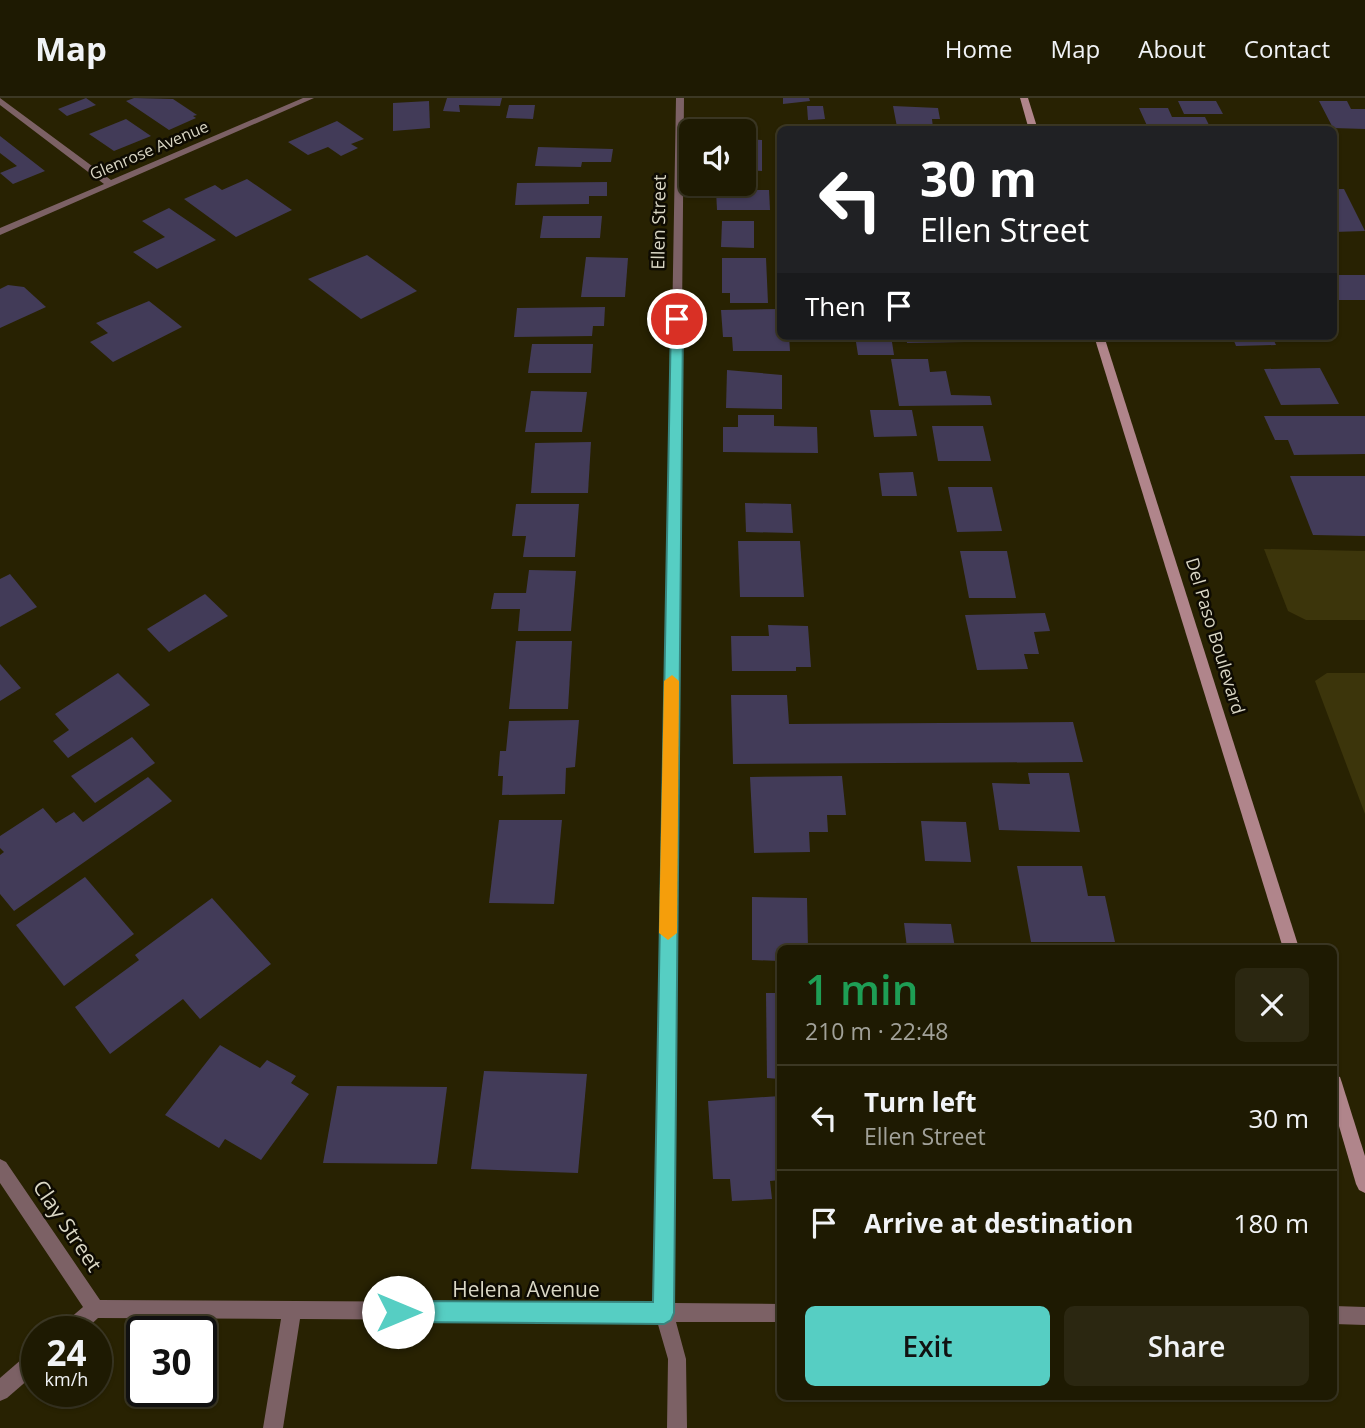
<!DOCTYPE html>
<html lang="en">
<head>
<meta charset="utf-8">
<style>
  body { margin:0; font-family:"Open Sans",sans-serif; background:#2b2711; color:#f1f3f6; height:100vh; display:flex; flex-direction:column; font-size:26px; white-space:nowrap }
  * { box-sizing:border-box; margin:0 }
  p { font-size:23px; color:#a1a199 }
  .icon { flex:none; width:38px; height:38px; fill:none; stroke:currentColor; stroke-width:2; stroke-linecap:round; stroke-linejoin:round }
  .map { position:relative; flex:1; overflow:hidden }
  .sheet { position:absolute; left:777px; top:847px; width:560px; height:455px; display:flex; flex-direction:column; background:#1e1a02; border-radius:10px; box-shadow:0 2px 5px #0004,0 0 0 2px #3c3824 }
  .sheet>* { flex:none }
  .banner { position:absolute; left:777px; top:28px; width:560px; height:214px; border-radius:10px; box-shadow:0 2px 5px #0004,0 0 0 2px #3c3824; background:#202124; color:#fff; overflow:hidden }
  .tools { position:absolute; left:679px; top:21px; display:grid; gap:14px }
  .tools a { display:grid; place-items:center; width:77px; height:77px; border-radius:10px; background:#1e1a02; box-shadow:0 2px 5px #0004,0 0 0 2px #3c3824; font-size:35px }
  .speed { position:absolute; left:21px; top:1218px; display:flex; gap:14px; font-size:35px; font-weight:700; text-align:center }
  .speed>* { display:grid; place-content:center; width:91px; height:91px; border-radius:50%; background:#1e1a02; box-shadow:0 2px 5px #0004,0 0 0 2px #3c3824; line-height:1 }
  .speed small { font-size:18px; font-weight:400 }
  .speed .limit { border:4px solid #111; border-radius:10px; background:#fff; color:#111 }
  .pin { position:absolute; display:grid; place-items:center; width:60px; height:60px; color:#fff; margin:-30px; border:4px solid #fff; border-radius:50%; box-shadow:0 2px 7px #0007 }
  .me { position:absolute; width:77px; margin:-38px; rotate:90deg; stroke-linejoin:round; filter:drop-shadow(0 0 5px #0008) }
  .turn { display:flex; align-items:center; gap:24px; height:147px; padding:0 28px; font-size:32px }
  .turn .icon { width:91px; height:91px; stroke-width:2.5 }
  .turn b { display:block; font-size:49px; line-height:60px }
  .then { display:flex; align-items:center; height:66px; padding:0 28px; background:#0003; gap:14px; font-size:26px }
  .round { display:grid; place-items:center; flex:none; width:74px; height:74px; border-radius:10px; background:#2b2711 }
  .overview { display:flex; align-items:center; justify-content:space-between; height:119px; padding:0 28px }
  h1 { font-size:42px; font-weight:600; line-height:52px; color:#1e9e55 }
  .button { display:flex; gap:14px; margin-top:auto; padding:14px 28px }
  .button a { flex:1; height:80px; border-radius:10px; background:#56cec3; color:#111; font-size:28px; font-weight:600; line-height:80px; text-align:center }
  .button a+a { background:#2b2711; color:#f1f3f6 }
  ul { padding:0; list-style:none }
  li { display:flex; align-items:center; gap:21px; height:105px; padding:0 28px; border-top:2px solid #3c3824 }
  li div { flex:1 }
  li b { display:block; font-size:26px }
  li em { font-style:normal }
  header { display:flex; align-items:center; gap:42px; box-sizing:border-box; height:98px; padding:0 35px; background:#1e1a02; border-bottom:2px solid #3c3824 }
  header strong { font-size:33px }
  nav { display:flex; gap:38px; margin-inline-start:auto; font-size:24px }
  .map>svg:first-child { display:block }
  .green { fill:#3c350b }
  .building { fill:#423b58 }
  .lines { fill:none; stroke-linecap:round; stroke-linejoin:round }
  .street { fill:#7c6165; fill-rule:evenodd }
  .secondary { fill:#b0858b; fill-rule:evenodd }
  .route { fill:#56cec3; stroke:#38867f; stroke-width:2 }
  .slow { fill:#f59e0b }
  .labels { text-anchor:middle; stroke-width:5; stroke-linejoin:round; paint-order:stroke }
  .far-street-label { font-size:16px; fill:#dad7c5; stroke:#0e0b02 }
  .street-label { font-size:18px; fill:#dad7c5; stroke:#0e0b02 }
  .near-street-label { font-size:21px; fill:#dad7c5; stroke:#0e0b02 }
</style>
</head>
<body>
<header>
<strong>Map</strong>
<nav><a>Home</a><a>Map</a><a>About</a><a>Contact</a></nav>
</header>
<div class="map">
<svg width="1365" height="1330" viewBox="0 0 1365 1330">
  <rect width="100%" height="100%" fill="#282202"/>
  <g class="green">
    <path d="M 1264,451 L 1365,453 L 1365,522 L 1306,522 L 1288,513 Z"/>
    <path d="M 1327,575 L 1365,575 L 1365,716 L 1315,583 Z"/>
  </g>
  <g class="building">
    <path d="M 86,0 L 96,7 L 67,18 L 58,11 Z"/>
    <path d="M 134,0 L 173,1 L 197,17 L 193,18 L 196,20 L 169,32 L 126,3 Z"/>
    <path d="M 447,0 L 502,0 L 500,8 L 459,7 L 460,14 L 443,13 Z"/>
    <path d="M 783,0 L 809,0 L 810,3 L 783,6 Z"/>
    <path d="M 429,3 L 430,30 L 393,33 L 393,5 Z"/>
    <path d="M 1178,3 L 1216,3 L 1223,16 L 1184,16 Z"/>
    <path d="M 1319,3 L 1347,3 L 1351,11 L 1365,11 L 1365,31 L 1333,30 Z"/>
    <path d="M 509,7 L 535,7 L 533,21 L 506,20 Z"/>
    <path d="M 807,8 L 823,8 L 825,21 L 808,22 Z"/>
    <path d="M 893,8 L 938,10 L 940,21 L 932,21 L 933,30 L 897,29 Z"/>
    <path d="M 1139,10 L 1168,10 L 1172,19 L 1205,19 L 1209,27 L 1200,27 L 1202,32 L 1149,32 Z"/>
    <path d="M 700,19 L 739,19 L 740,33 L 701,33 Z"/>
    <path d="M 126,21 L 151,38 L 114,53 L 89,36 Z"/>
    <path d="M 337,23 L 364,41 L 351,46 L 358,50 L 341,58 L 328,49 L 308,57 L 288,44 Z"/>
    <path d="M 0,38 L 45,73 L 13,86 L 0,75 L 17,68 L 0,55 Z"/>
    <path d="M 744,41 L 762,42 L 762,73 L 744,72 Z"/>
    <path d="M 538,49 L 613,51 L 611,64 L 582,64 L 581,69 L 535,68 Z"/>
    <path d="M 247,81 L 292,112 L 236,139 L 184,101 L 215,87 L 222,92 Z"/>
    <path d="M 607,84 L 607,98 L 589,98 L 589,106 L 515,107 L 517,85 Z"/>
    <path d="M 1334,91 L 1344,91 L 1365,133 L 1334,134 Z"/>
    <path d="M 716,92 L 769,92 L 770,112 L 717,112 Z"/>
    <path d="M 169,110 L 216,142 L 157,171 L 133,154 L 165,139 L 142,123 Z"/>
    <path d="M 543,118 L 602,118 L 600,140 L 540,140 Z"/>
    <path d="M 722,123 L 754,123 L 754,150 L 721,149 Z"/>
    <path d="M 367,157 L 417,193 L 361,221 L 308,181 Z"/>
    <path d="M 586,159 L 628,160 L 625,199 L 581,199 Z"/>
    <path d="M 722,160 L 766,160 L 768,205 L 730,205 L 730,195 L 722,195 Z"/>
    <rect x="1334" y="177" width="31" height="25"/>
    <path d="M 8,187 L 24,189 L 46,209 L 0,230 L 0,191 Z"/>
    <path d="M 149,203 L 182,229 L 113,264 L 90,244 L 108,235 L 96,225 Z"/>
    <path d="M 605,209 L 604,228 L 593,228 L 592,238 L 514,239 L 517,210 Z"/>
    <path d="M 780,211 L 780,238 L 789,238 L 790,253 L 733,253 L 732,239 L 723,239 L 721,212 Z"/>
    <path d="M 906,238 L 964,238 L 965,244 L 907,245 Z"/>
    <path d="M 1232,238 L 1272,238 L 1276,247 L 1236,248 Z"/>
    <path d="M 856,244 L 892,244 L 894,257 L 858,257 Z"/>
    <path d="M 532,246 L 593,246 L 591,275 L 528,275 Z"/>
    <path d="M 891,261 L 928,261 L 930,274 L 946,273 L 951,297 L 990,298 L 992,307 L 899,308 Z"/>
    <path d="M 1320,270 L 1339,306 L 1281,307 L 1264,271 Z"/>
    <path d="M 727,272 L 782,277 L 782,311 L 726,310 Z"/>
    <path d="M 531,293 L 587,294 L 582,334 L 525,334 Z"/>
    <path d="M 870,312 L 912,312 L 917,338 L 874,339 Z"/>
    <path d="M 738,317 L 774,317 L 774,328 L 817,329 L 818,355 L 723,354 L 723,329 L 738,329 Z"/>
    <path d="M 1264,318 L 1365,318 L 1365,356 L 1294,357 L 1288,342 L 1275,342 Z"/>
    <path d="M 932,328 L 983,328 L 991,363 L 938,363 Z"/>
    <path d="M 591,344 L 588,395 L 531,395 L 535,345 Z"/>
    <path d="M 913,374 L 917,398 L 882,398 L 879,375 Z"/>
    <path d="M 1290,378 L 1365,378 L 1365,438 L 1313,437 Z"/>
    <path d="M 948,389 L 992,389 L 1002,433 L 957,434 Z"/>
    <path d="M 745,405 L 791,406 L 793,435 L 746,434 Z"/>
    <path d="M 516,406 L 579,406 L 575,459 L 523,459 L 526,438 L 512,438 Z"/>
    <path d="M 738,443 L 800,443 L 804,499 L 740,499 Z"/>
    <path d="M 960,453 L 1007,453 L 1016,500 L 969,500 Z"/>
    <path d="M 529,472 L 576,473 L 571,533 L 518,533 L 520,511 L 491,511 L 494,495 L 526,495 Z"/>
    <path d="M 10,476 L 37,509 L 0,529 L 0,481 Z"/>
    <path d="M 205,496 L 228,518 L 169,554 L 147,531 Z"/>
    <path d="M 1045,515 L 1050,533 L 1034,534 L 1039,556 L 1024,556 L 1028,571 L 977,572 L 965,517 Z"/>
    <path d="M 768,527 L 808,528 L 811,569 L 796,569 L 796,573 L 732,573 L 731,538 L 769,538 Z"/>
    <path d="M 516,543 L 572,543 L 568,611 L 509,611 Z"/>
    <path d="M 0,566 L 21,590 L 0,603 Z"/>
    <path d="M 118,575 L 150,607 L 68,660 L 53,643 L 69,632 L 55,616 Z"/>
    <path d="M 731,597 L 787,597 L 789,626 L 1073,624 L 1083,664 L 733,666 Z"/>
    <path d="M 579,622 L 575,669 L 566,670 L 565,696 L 502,697 L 503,678 L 498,678 L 500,653 L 506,653 L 509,623 Z"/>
    <path d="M 132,639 L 155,665 L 95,705 L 71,678 Z"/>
    <path d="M 1028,675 L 1069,675 L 1080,734 L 999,732 L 992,685 L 1030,686 Z"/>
    <path d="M 842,678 L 846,717 L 827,717 L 828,734 L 809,734 L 810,754 L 754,755 L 750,679 Z"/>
    <path d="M 148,679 L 172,703 L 14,813 L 0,796 L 0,757 L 4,754 L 0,750 L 0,738 L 43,710 L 56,725 L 74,714 L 83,724 Z"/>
    <path d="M 499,722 L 562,722 L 554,806 L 489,805 Z"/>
    <path d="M 921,723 L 966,724 L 971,764 L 925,763 Z"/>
    <path d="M 1017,768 L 1082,768 L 1088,798 L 1105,798 L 1115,844 L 1031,844 Z"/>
    <path d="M 85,779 L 134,836 L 64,888 L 16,827 Z"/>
    <path d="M 752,799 L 807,800 L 808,850 L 780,850 L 780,863 L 752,862 Z"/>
    <path d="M 212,800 L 271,866 L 200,921 L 183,901 L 110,956 L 75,909 L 139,862 L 135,857 Z"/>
    <path d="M 904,825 L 951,826 L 955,850 L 907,850 Z"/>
    <path d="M 766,895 L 780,895 L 780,981 L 767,980 Z"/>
    <path d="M 220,947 L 260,970 L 267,962 L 296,978 L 291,985 L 309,996 L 261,1062 L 225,1041 L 219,1050 L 165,1017 Z"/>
    <path d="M 484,973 L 587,976 L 578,1075 L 471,1071 Z"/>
    <path d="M 337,988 L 447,989 L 437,1066 L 323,1065 Z"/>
    <path d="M 780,998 L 780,1082 L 770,1083 L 772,1101 L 732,1103 L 730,1081 L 713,1081 L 708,1003 Z"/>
  </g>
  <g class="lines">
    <g class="street">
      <path d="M 0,0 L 111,82 L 303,0 L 314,0 L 0,137 L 0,130 L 104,86 L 0,7 Z"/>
      <path d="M 676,0 L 684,0 L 673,1205 L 780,1206 L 780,1224 L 676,1224 L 686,1261 L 687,1330 L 667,1330 L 668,1261 L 657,1223 L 300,1221 L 283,1330 L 263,1330 L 281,1221 L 98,1220 L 83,1234 L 60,1234 L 62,1227 L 83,1209 L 0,1085 L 0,1061 L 6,1064 L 100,1202 L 655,1205 Z"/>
      <path d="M 1334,1208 L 1365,1209 L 1365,1227 L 1334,1226 Z"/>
      <path d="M 37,1252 L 37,1274 L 7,1300 L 0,1303 L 0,1280 L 30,1254 Z"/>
    </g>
    <g class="secondary">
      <path d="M 1020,0 L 1028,0 L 1038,32 L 1029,32 Z"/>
      <path d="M 1094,238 L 1104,238 L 1299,850 L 1283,850 Z"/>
      <path d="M 1334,977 L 1340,979 L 1342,985 L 1365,1058 L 1365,1095 L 1359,1092 L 1356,1086 L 1334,1011 Z"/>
    </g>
  </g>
  <path class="route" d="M 677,217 L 683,221 L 674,1215 L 671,1222 L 664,1226 L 398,1224 L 391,1221 L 388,1214 L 391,1206 L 398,1203 L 653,1204 L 671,221 Z"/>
  <path class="slow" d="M 672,577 L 679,583 L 677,835 L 668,842 L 659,835 L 664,583 Z"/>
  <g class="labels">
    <g class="far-street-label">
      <text transform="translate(149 52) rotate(-23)" y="6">Glenrose Avenue</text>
    </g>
    <g class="street-label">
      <text transform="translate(659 124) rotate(-89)" y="6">Ellen Street</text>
      <text transform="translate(1215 538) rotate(73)" y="6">Del Paso Boulevard</text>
    </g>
    <g class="near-street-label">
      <text transform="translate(67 1128) rotate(56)" y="7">Clay Street</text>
      <text x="526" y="1199">Helena Avenue</text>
    </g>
  </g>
</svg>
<div class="tools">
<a><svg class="icon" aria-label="sound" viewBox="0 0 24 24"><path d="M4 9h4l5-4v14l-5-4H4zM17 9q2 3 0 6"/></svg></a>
</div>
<div class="speed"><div>24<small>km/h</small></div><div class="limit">30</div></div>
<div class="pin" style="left:677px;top:221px;background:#d93025"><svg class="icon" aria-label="arrive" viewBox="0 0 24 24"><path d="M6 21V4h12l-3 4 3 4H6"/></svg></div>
<svg class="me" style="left:398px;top:1214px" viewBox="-20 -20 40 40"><circle r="19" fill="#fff"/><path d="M0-13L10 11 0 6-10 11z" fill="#56cec3"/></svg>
<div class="banner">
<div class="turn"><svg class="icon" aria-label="left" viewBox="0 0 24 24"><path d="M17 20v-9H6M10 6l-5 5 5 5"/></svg><div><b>30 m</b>Ellen Street</div></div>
<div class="then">Then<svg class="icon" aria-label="arrive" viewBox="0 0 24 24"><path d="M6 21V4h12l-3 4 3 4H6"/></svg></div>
</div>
<section class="sheet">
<div class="overview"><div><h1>1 min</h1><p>210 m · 22:48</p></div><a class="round"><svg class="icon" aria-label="close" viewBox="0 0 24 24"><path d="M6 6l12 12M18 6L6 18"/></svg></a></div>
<ul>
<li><svg class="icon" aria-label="left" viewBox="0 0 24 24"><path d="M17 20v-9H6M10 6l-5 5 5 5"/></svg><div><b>Turn left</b><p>Ellen Street</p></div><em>30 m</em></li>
<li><svg class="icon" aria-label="arrive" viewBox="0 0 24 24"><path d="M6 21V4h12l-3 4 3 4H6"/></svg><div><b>Arrive at destination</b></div><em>180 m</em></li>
</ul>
<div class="button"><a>Exit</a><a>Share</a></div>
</section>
</div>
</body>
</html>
